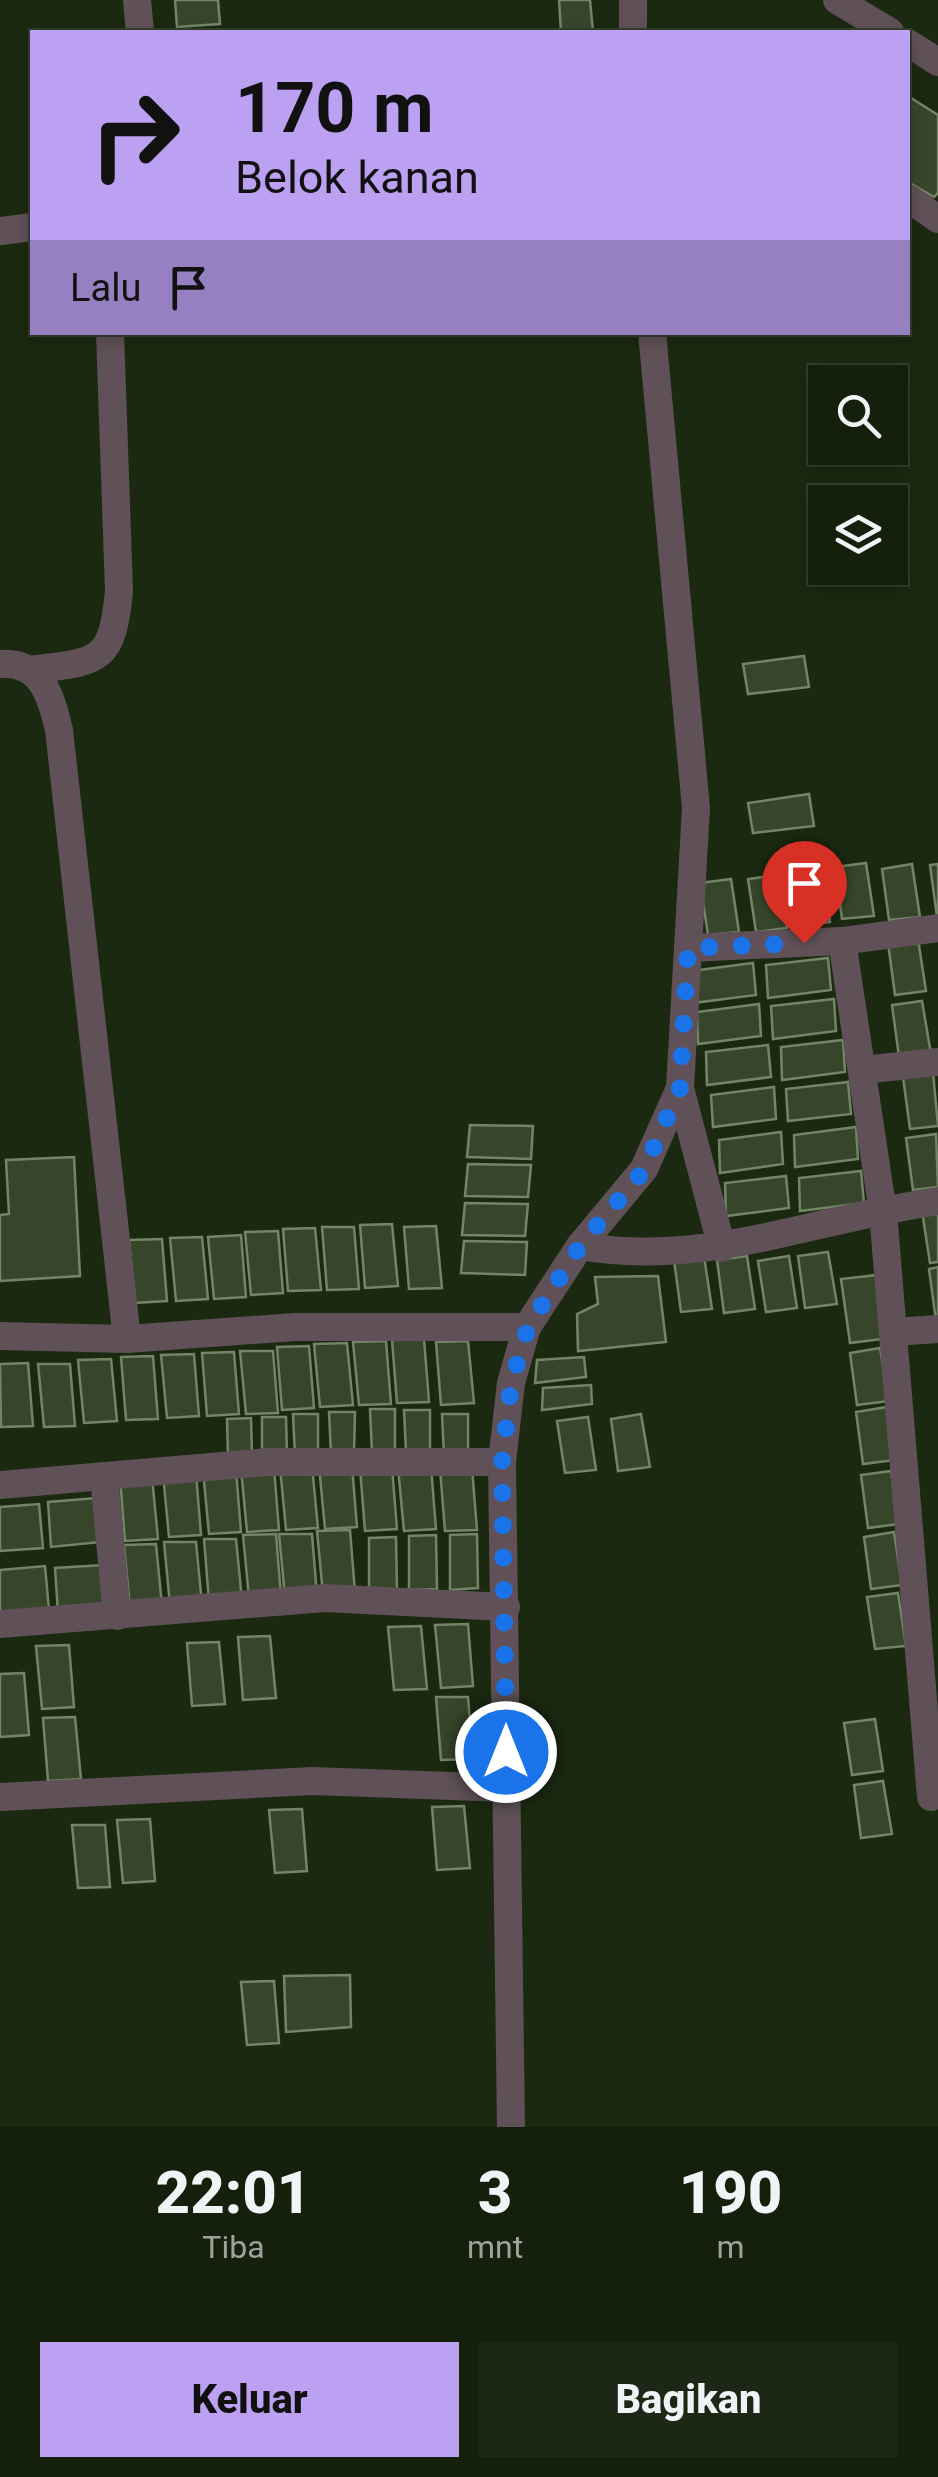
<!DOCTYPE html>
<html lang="id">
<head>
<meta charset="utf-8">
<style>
  body { margin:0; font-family:Roboto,sans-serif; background:#1d2715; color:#f1f3f6; height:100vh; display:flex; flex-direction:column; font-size:38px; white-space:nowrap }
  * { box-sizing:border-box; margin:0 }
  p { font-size:32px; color:#9da29d }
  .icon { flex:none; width:55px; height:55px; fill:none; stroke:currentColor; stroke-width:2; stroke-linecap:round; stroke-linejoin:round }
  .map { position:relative; height:2127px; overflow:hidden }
  .sheet { display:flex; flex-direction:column; background:#141f0c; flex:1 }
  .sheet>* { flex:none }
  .guide { position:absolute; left:30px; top:30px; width:880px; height:305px; border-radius:0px; box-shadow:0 5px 15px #0003,0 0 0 2px #333d2d; background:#bca0f2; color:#111; overflow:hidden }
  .tools { position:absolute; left:808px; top:365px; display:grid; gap:20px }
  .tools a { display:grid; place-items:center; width:100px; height:100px; border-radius:0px; background:#141f0c; box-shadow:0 5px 15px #0003,0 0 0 2px #333d2d; font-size:50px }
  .pin { position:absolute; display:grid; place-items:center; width:85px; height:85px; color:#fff; margin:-102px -42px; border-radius:50% 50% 50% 0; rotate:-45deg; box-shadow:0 0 10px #0007 }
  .pin .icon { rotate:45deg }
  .me { position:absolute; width:110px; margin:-55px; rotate:0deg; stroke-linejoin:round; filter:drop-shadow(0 0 8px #0008) }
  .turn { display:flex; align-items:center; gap:35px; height:210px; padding:0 40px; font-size:45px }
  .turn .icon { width:130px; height:130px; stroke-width:2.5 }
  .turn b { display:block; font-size:70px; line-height:85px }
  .then { display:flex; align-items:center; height:95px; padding:0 40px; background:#0003; gap:20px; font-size:38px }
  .eta { display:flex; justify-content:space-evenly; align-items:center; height:170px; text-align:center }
  .eta b { font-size:60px; font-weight:800; line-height:70px }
  .button { display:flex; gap:20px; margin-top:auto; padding:20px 40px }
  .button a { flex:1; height:115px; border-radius:0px; background:#bca0f2; color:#111; font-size:40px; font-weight:800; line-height:115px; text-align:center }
  .button a+a { background:#1d2715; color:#f1f3f6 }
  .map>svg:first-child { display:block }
  .building { fill:#37462b; stroke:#748567; stroke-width:2.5 }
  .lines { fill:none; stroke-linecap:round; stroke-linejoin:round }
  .minor { stroke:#5f5157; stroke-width:28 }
  .tertiary { stroke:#5f5157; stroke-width:28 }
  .route { stroke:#1a73e8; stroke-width:18; stroke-dasharray:0 32.4 }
</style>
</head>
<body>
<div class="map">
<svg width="938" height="2127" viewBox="0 0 938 2127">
  <rect width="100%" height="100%" fill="#1b2910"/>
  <g class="building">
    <path d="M 175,0 L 218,0 L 220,24 L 177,27 Z"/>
    <path d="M 559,0 L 590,0 L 593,32 L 561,32 Z"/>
    <path d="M 911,98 L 938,115 L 938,193 L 934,197 L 908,182 L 908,104 Z"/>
    <path d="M 804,656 L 809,687 L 748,694 L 743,664 Z"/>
    <path d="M 809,794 L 814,826 L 753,833 L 748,803 Z"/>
    <path d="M 866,863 L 874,916 L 842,919 L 835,867 Z"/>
    <path d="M 912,864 L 920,917 L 889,920 L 882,869 Z"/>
    <path d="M 938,864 L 938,917 L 937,917 L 930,865 Z"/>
    <path d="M 821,869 L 830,922 L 798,926 L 791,873 Z"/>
    <path d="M 778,875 L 787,928 L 756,932 L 748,879 Z"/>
    <path d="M 731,879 L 739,932 L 708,935 L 700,883 Z"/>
    <path d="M 918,939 L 926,991 L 895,995 L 888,943 Z"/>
    <path d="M 828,958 L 831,990 L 768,998 L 766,965 Z"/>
    <path d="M 753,963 L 756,995 L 693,1003 L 691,971 Z"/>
    <path d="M 834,999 L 836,1031 L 773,1039 L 771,1006 Z"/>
    <path d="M 922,1001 L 931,1054 L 899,1057 L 892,1005 Z"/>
    <path d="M 759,1004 L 761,1036 L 698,1044 L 697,1012 Z"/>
    <path d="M 843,1040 L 845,1072 L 782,1080 L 781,1047 Z"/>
    <path d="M 768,1045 L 771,1077 L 707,1085 L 706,1052 Z"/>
    <path d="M 933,1072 L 938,1126 L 910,1129 L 903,1077 Z"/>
    <path d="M 848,1082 L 851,1114 L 788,1121 L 786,1089 Z"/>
    <path d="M 774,1087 L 776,1119 L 713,1127 L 711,1095 Z"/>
    <path d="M 470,1125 L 533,1126 L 531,1159 L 467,1157 Z"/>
    <path d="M 856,1127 L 858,1159 L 795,1167 L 794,1135 Z"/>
    <path d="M 781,1132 L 783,1164 L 720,1173 L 719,1140 Z"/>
    <path d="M 936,1134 L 938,1187 L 913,1190 L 906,1138 Z"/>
    <path d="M 74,1157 L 80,1276 L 0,1281 L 0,1215 L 9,1214 L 6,1160 Z"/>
    <path d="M 468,1164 L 531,1165 L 528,1197 L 465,1196 Z"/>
    <path d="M 861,1171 L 864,1203 L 800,1211 L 799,1178 Z"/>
    <path d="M 786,1176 L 789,1208 L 726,1216 L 725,1183 Z"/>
    <path d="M 465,1203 L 528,1204 L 525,1236 L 462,1235 Z"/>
    <path d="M 938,1209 L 938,1262 L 930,1263 L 922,1211 Z"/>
    <path d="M 392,1224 L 398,1286 L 365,1288 L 360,1225 Z"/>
    <path d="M 436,1226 L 442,1288 L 409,1289 L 404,1227 Z"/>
    <path d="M 322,1227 L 354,1227 L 359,1289 L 327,1290 Z"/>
    <path d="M 315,1228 L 321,1290 L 288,1291 L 283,1229 Z"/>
    <path d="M 278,1231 L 283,1293 L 251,1295 L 245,1232 Z"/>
    <path d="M 241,1235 L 246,1297 L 214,1299 L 208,1237 Z"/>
    <path d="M 202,1237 L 208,1299 L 176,1301 L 170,1238 Z"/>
    <path d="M 162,1239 L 167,1301 L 135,1303 L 129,1240 Z"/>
    <path d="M 464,1241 L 527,1242 L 525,1275 L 461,1273 Z"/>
    <path d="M 828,1252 L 837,1304 L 805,1308 L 798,1256 Z"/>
    <path d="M 704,1256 L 712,1309 L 681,1312 L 674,1260 Z"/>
    <path d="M 747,1256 L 755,1309 L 724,1313 L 717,1260 Z"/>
    <path d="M 789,1256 L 797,1308 L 766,1312 L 758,1261 Z"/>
    <path d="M 938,1267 L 938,1321 L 936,1321 L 929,1269 Z"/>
    <path d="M 877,1275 L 882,1339 L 850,1343 L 841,1279 Z"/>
    <path d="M 658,1276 L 666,1342 L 578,1351 L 577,1314 L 598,1304 L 595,1277 Z"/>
    <path d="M 424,1339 L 429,1402 L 397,1403 L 392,1340 Z"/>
    <path d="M 386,1341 L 391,1404 L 359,1405 L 353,1342 Z"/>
    <path d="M 468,1341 L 474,1403 L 441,1405 L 436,1342 Z"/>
    <path d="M 347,1343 L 353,1405 L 320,1407 L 314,1344 Z"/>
    <path d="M 309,1346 L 314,1408 L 282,1410 L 277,1347 Z"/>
    <path d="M 880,1348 L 889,1401 L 857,1405 L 850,1353 Z"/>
    <path d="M 240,1351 L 273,1351 L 278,1413 L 246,1414 Z"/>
    <path d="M 234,1352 L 239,1414 L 207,1416 L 202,1353 Z"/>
    <path d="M 194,1354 L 199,1416 L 167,1418 L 161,1355 Z"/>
    <path d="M 153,1356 L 158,1419 L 126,1420 L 121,1357 Z"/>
    <path d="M 584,1357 L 586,1377 L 535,1383 L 537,1360 Z"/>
    <path d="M 111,1359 L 117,1421 L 84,1423 L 78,1360 Z"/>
    <path d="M 28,1363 L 33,1426 L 1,1427 L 0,1364 Z"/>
    <path d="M 38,1364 L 70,1364 L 75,1426 L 44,1427 Z"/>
    <path d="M 591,1385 L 592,1404 L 542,1410 L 543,1388 Z"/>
    <path d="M 887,1407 L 895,1460 L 863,1464 L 856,1412 Z"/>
    <path d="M 370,1409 L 395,1409 L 395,1452 L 372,1452 Z"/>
    <path d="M 404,1410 L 430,1410 L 430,1453 L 406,1452 Z"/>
    <path d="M 329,1412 L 355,1412 L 354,1454 L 331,1454 Z"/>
    <path d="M 293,1414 L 318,1414 L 318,1456 L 295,1456 Z"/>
    <path d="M 442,1414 L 468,1414 L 468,1456 L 444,1456 Z"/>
    <path d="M 641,1414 L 650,1467 L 618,1471 L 611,1419 Z"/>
    <path d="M 262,1417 L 286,1417 L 287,1455 L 262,1455 Z"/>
    <path d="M 588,1417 L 596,1470 L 565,1473 L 557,1421 Z"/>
    <path d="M 251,1418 L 252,1456 L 228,1456 L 227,1419 Z"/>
    <path d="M 312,1466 L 318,1528 L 286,1530 L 280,1467 Z"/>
    <path d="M 319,1466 L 352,1466 L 357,1527 L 325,1529 Z"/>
    <path d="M 392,1467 L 397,1529 L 365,1531 L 360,1468 Z"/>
    <path d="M 431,1467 L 436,1529 L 404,1531 L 398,1468 Z"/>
    <path d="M 274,1468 L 279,1530 L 247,1532 L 241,1469 Z"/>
    <path d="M 472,1468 L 477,1530 L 445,1531 L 440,1469 Z"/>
    <path d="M 236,1470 L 241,1532 L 209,1534 L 203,1471 Z"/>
    <path d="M 891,1471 L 899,1524 L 868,1528 L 861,1475 Z"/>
    <path d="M 196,1473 L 201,1535 L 169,1537 L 163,1474 Z"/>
    <path d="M 152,1477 L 158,1539 L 125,1541 L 120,1478 Z"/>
    <path d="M 96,1498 L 101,1542 L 51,1547 L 48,1502 Z"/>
    <path d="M 39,1504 L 43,1548 L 0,1551 L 0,1507 Z"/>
    <path d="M 350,1530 L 355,1592 L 323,1594 L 317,1531 Z"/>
    <path d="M 894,1532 L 902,1585 L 871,1589 L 864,1537 Z"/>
    <path d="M 276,1534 L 281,1596 L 249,1598 L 243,1535 Z"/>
    <path d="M 279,1534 L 312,1534 L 317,1596 L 285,1597 Z"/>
    <path d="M 477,1534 L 478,1588 L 450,1590 L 450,1535 Z"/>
    <path d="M 436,1535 L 437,1589 L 409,1590 L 409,1536 Z"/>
    <path d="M 396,1537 L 397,1591 L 369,1593 L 369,1538 Z"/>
    <path d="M 204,1539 L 236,1539 L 242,1600 L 209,1602 Z"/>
    <path d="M 164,1542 L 196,1542 L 202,1604 L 170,1605 Z"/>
    <path d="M 156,1544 L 162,1606 L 130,1608 L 124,1545 Z"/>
    <path d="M 103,1565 L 108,1609 L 58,1613 L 55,1568 Z"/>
    <path d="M 45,1566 L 49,1610 L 0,1614 L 0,1570 Z"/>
    <path d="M 898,1593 L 906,1646 L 875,1649 L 867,1597 Z"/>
    <path d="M 468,1624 L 473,1686 L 441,1688 L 435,1625 Z"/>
    <path d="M 421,1626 L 427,1689 L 394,1690 L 388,1627 Z"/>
    <path d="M 270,1636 L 276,1698 L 243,1700 L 238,1637 Z"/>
    <path d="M 219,1642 L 225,1704 L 192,1706 L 187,1643 Z"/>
    <path d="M 69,1645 L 74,1707 L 42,1709 L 36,1646 Z"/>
    <path d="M 24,1673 L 29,1735 L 0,1737 L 0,1674 Z"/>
    <path d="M 436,1697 L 468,1697 L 473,1759 L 441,1760 Z"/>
    <path d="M 75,1717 L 81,1779 L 48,1781 L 43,1718 Z"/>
    <path d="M 875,1719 L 883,1771 L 852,1775 L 844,1723 Z"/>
    <path d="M 883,1781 L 892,1834 L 861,1838 L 854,1785 Z"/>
    <path d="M 464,1806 L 470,1868 L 437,1870 L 432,1807 Z"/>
    <path d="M 302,1809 L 307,1871 L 275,1873 L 269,1810 Z"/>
    <path d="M 150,1819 L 155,1881 L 123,1883 L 117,1820 Z"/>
    <path d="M 72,1825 L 105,1825 L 110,1887 L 78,1888 Z"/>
    <path d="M 350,1975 L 351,2027 L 286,2032 L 284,1976 Z"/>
    <path d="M 274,1981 L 279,2043 L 247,2045 L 241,1982 Z"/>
  </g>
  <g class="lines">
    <g class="minor">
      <path d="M 137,0 L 140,32"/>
      <path d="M 908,198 L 938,219"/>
      <path d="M 0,231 L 32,227"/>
      <path d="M 0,664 C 42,661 51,697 59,730 L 127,1339"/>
      <path d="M 30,670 C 98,661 112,665 119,591 L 110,332"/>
      <path d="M 842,941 L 883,1212 L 931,1797"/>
      <path d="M 688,948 L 842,941 L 938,928"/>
      <path d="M 862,1070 L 938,1062"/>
      <path d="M 680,1088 L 722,1248"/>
      <path d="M 580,1246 C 704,1268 818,1218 938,1201"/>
      <path d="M 894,1332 L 938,1329"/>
      <path d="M 0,1336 L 127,1339 L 295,1327 L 527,1327"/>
      <path d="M 104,1476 L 117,1616"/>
      <path d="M 0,1485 L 268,1462 L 502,1462"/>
      <path d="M 0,1624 L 325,1598 L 506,1607"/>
      <path d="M 0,1797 L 313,1781 L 506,1788"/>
    </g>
    <g class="tertiary">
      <path d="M 633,0 L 633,32"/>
      <path d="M 837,0 L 890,32"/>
      <path d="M 908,43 L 938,62"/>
      <path d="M 511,2127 L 502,1462 L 511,1383 L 527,1327 L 580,1246 L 644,1169 L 680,1088 L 696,808 L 652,332"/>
    </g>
  </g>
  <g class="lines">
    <path class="route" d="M 506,1752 L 502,1462 L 511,1384 L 528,1327 L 580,1246 L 644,1170 L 680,1088 L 688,948 L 804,943"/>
  </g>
</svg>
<div class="tools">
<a><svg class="icon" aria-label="search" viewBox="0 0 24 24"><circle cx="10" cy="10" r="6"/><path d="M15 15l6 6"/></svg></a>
<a><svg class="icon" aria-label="layers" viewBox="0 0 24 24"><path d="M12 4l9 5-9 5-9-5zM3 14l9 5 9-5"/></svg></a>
</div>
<div class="pin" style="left:804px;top:943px;background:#d93025"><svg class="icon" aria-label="arrive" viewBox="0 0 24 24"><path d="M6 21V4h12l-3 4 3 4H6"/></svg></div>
<svg class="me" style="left:506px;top:1752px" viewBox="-20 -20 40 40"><circle r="17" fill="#1a73e8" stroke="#fff" stroke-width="3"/><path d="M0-11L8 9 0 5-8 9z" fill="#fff"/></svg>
<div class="guide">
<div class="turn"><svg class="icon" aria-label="right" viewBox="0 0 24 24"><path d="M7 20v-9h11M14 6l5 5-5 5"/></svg><div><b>170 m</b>Belok kanan</div></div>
<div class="then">Lalu<svg class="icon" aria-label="arrive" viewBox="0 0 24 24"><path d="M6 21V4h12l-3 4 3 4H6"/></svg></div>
</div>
</div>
<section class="sheet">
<div class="eta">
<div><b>22:01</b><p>Tiba</p></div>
<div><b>3</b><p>mnt</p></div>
<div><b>190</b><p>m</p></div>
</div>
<div class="button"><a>Keluar</a><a>Bagikan</a></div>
</section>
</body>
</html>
